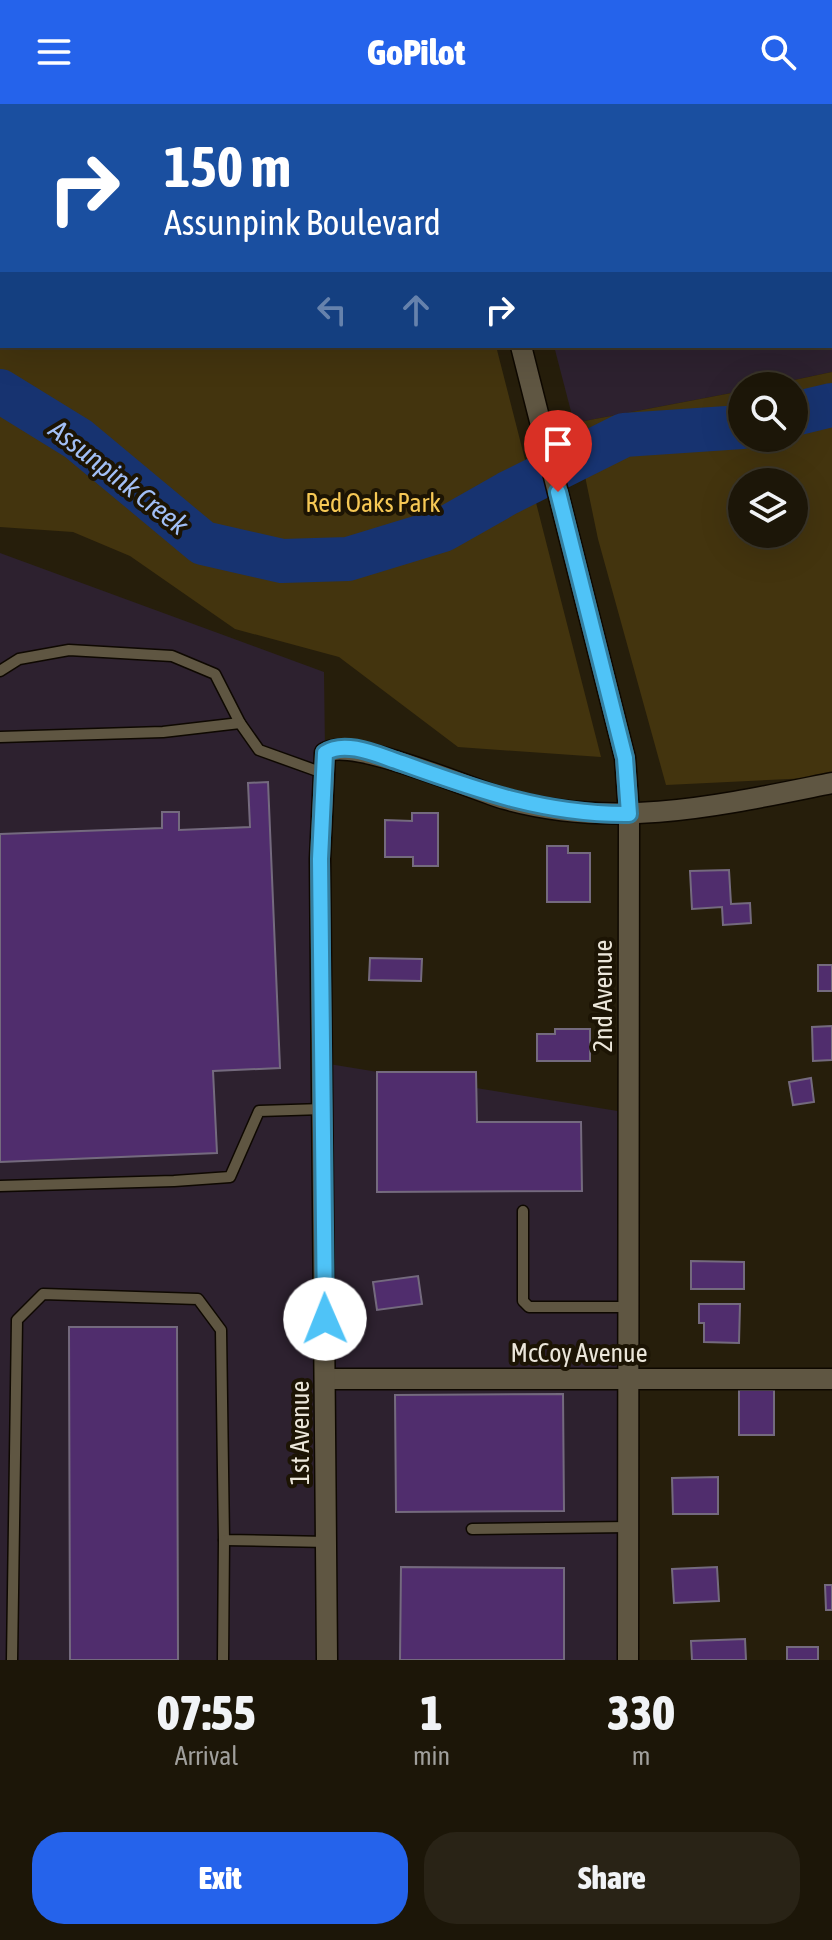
<!DOCTYPE html>
<html lang="en">
<head>
<meta charset="utf-8">
<style>
  body { margin:0; font-family:"Asap Condensed",sans-serif; background:#292316; color:#f1f3f6; height:100vh; display:flex; flex-direction:column; font-size:30px; white-space:nowrap }
  * { box-sizing:border-box; margin:0 }
  p { font-size:26px; color:#a09f9c }
  .icon { flex:none; width:44px; height:44px; fill:none; stroke:currentColor; stroke-width:2; stroke-linecap:round; stroke-linejoin:round }
  .map { position:relative; height:1556px; overflow:hidden }
  .drawer { display:flex; flex-direction:column; background:#1c1608; flex:1 }
  .drawer>* { flex:none }
  .banner { position:absolute; left:0px; top:0px; width:832px; height:244px; box-shadow:0 8px 32px #0002,0 0 0 2px #3a3529; background:#1a4fa0; color:#fff; overflow:hidden }
  .fabs { position:absolute; left:728px; top:268px; display:grid; gap:16px }
  .fabs a { display:grid; place-items:center; width:80px; height:80px; border-radius:50%; background:#1c1608; box-shadow:0 8px 32px #0002,0 0 0 2px #3a3529; font-size:40px }
  .pin { position:absolute; display:grid; place-items:center; width:68px; height:68px; color:#fff; margin:-82px -34px; border-radius:50% 50% 50% 0; rotate:-45deg; box-shadow:0 0 8px #0007 }
  .pin .icon { rotate:45deg }
  .me { position:absolute; width:88px; margin:-44px; rotate:359deg; stroke-linejoin:round; filter:drop-shadow(0 0 6px #0008) }
  .turn { display:flex; align-items:center; gap:28px; height:168px; padding:0 32px; font-size:36px }
  .turn .icon { width:104px; height:104px; stroke-width:2.5 }
  .turn b { display:block; font-size:56px; line-height:68px }
  .lanes { display:flex; align-items:center; height:76px; padding:0 32px; background:#0003; justify-content:center; gap:40px; direction:ltr }
  .lanes .off { opacity:.35 }
  .eta { display:flex; justify-content:space-evenly; align-items:center; height:136px; text-align:center }
  .eta b { font-size:48px; font-weight:800; line-height:56px }
  .cta { display:flex; gap:16px; margin-top:auto; padding:16px 32px }
  .cta a { flex:1; height:92px; border-radius:32px; background:#2563eb; color:#fff; font-size:32px; font-weight:800; line-height:92px; text-align:center }
  .cta a+a { background:#292316; color:#f1f3f6 }
  header { display:flex; justify-content:space-between; align-items:center; height:104px; padding:0 32px; background:#2563eb; color:#fff; font-size:36px; font-weight:800 }
  .map>svg:first-child { display:block }
  .industrial { fill:#2d212f }
  .green { fill:#43340e; fill-rule:evenodd }
  .lines { fill:none; stroke-linecap:round; stroke-linejoin:round }
  .river { stroke:#173370; stroke-width:44 }
  .building { fill:#502d6d; stroke:#746a7e; stroke-width:2 }
  .lane-casing { stroke:#0e0800; stroke-width:13 }
  .street-casing { stroke:#0e0800; stroke-width:23 }
  .lane { stroke:#5f5642; stroke-width:10 }
  .street { stroke:#5f5642; stroke-width:20 }
  .route-casing { stroke:#337fa1; stroke-width:20 }
  .route { stroke:#4fc3f7; stroke-width:14 }
  .labels { text-anchor:middle; stroke-width:8; stroke-linejoin:round; paint-order:stroke }
  .park-label { font-size:26px; fill:#f6c855; stroke:#1c1404 }
  .street-label { font-size:26px; fill:#ebe6da; stroke:#1c1404 }
  .water-label { font-size:28px; font-style:italic; fill:#a2bff6; stroke:#1c1404 }
</style>
</head>
<body>
<header><svg class="icon" aria-label="menu" viewBox="0 0 24 24"><path d="M4 6h16M4 12h16M4 18h16"/></svg>GoPilot<svg class="icon" aria-label="search" viewBox="0 0 24 24"><circle cx="10" cy="10" r="6"/><path d="M15 15l6 6"/></svg></header>
<div class="map">
<svg width="832" height="1556" viewBox="0 0 832 1556">
  <rect width="100%" height="100%" fill="#261e0b"/>
  <g class="industrial">
    <path d="M 387,0 L 832,0 L 832,268 L 766,282 L 742,282 L 742,287 L 574,319 L 554,242 L 830,242 L 830,2 Z"/>
    <path d="M 0,449 L 324,568 L 329,960 L 630,1009 L 633,1556 L 0,1556 Z"/>
  </g>
  <g class="green">
    <path d="M 0,0 L 231,2 L 2,2 L 2,242 L 496,242 L 601,653 L 458,643 L 339,553 L 235,525 L 130,452 L 73,428 L 0,423 Z"/>
    <path d="M 832,268 L 832,673 L 666,681 L 598,435 L 574,319 L 742,287 L 742,334 L 794,334 L 794,282 L 766,282 ZM 742,378 L 794,378 L 794,430 L 742,430 Z"/>
  </g>
  <g class="lines">
    <g class="river">
      <path d="M 0,287 L 78,335 L 203,439 L 282,457 L 348,455 L 443,426 L 508,389 L 624,331 L 742,323"/>
      <path d="M 794,310 L 832,301"/>
    </g>
  </g>
  <g class="building">
    <path d="M 487,0 L 832,0 L 832,51 L 830,51 L 830,2 Z"/>
    <path d="M 268,678 L 280,964 L 213,967 L 217,1049 L 0,1058 L 0,730 L 162,724 L 162,708 L 179,708 L 179,726 L 250,723 L 248,679 Z"/>
    <path d="M 412,709 L 438,709 L 438,762 L 413,762 L 413,753 L 385,753 L 385,716 L 412,717 Z"/>
    <path d="M 547,742 L 568,742 L 568,749 L 590,749 L 590,798 L 547,798 Z"/>
    <path d="M 729,766 L 731,800 L 750,799 L 751,819 L 723,821 L 722,803 L 692,805 L 690,767 Z"/>
    <path d="M 370,854 L 422,855 L 421,877 L 369,876 Z"/>
    <rect x="818" y="861" width="14" height="26"/>
    <path d="M 832,922 L 832,956 L 813,957 L 812,923 Z"/>
    <path d="M 555,925 L 590,925 L 590,957 L 537,957 L 537,930 L 555,930 Z"/>
    <path d="M 377,968 L 476,968 L 477,1018 L 581,1018 L 582,1087 L 377,1088 Z"/>
    <path d="M 811,974 L 814,998 L 793,1001 L 789,978 Z"/>
    <path d="M 691,1157 L 744,1158 L 744,1185 L 691,1185 Z"/>
    <path d="M 418,1172 L 422,1200 L 377,1206 L 373,1178 Z"/>
    <path d="M 699,1200 L 740,1200 L 739,1239 L 704,1238 L 704,1219 L 699,1219 Z"/>
    <path d="M 69,1223 L 177,1223 L 178,1556 L 70,1556 Z"/>
    <rect x="739" y="1286" width="35" height="45"/>
    <path d="M 563,1290 L 564,1407 L 396,1408 L 395,1291 Z"/>
    <path d="M 718,1373 L 718,1410 L 673,1410 L 672,1374 Z"/>
    <path d="M 401,1463 L 564,1464 L 564,1556 L 400,1556 Z"/>
    <path d="M 717,1463 L 719,1497 L 674,1499 L 672,1465 Z"/>
    <path d="M 825,1481 L 832,1481 L 832,1506 L 826,1506 Z"/>
    <path d="M 745,1535 L 746,1556 L 692,1556 L 691,1537 Z"/>
    <rect x="787" y="1543" width="31" height="13"/>
  </g>
  <g class="lines">
    <g class="lane-casing">
      <g id="lane">
        <path d="M 830,164 L 832,164"/>
        <path d="M 0,567 L 19,555 L 69,546 L 172,552 L 215,570 L 240,619 L 259,646 L 323,669"/>
        <path d="M 0,633 L 163,628 L 240,619"/>
        <path d="M 0,1082 L 174,1077 L 230,1073 L 259,1007 L 323,1005"/>
        <path d="M 523,1107 L 523,1197 L 529,1203 L 629,1203"/>
        <path d="M 472,1425 L 629,1423"/>
        <path d="M 12,1556 L 17,1216 L 43,1190 L 198,1195 L 221,1226 L 224,1436 L 327,1438"/>
        <path d="M 223,1556 L 224,1436"/>
      </g>
    </g>
    <g class="street-casing">
      <g id="street">
        <path d="M 331,0 L 334,2"/>
        <path d="M 521,242 L 625,654 L 629,710 L 628,1556"/>
        <path d="M 326,1275 L 832,1275"/>
        <path d="M 327,1556 L 320,755 L 325,649 C 350,632 471,685 505,695 C 616,726 722,701 832,679"/>
      </g>
    </g>
    <use href="#lane" class="lane"/>
    <use href="#street" class="street"/>
  </g>
  <g class="lines">
    <g class="route-casing">
      <path id="route" d="M 325,1215 L 320,755 L 325,649 C 344,636 376,650 396,657 C 474,685 544,711 629,710 L 625,654 L 558,388"/>
    </g>
    <use href="#route" class="route"/>
  </g>
  <g class="labels">
    <g class="park-label">
      <text x="373" y="408">Red Oaks Park</text>
    </g>
    <g class="street-label">
      <text transform="translate(603 892) rotate(-90)" y="9">2nd Avenue</text>
      <text x="579" y="1258">McCoy Avenue</text>
      <text transform="translate(300 1329) rotate(-90)" y="9">1st Avenue</text>
    </g>
    <g class="water-label">
      <text transform="translate(119 373) rotate(38)" y="10">Assunpink Creek</text>
    </g>
  </g>
</svg>
<div class="fabs">
<a><svg class="icon" aria-label="search" viewBox="0 0 24 24"><circle cx="10" cy="10" r="6"/><path d="M15 15l6 6"/></svg></a>
<a><svg class="icon" aria-label="layers" viewBox="0 0 24 24"><path d="M12 4l9 5-9 5-9-5zM3 14l9 5 9-5"/></svg></a>
</div>
<div class="pin" style="left:558px;top:388px;background:#d93025"><svg class="icon" aria-label="arrive" viewBox="0 0 24 24"><path d="M6 21V4h12l-3 4 3 4H6"/></svg></div>
<svg class="me" style="left:325px;top:1215px" viewBox="-20 -20 40 40"><circle r="19" fill="#fff"/><path d="M0-13L10 11 0 6-10 11z" fill="#4fc3f7"/></svg>
<div class="banner">
<div class="turn"><svg class="icon" aria-label="right" viewBox="0 0 24 24"><path d="M7 20v-9h11M14 6l5 5-5 5"/></svg><div><b>150 m</b>Assunpink Boulevard</div></div>
<div class="lanes"><svg class="icon off" aria-label="left" viewBox="0 0 24 24"><path d="M17 20v-9H6M10 6l-5 5 5 5"/></svg><svg class="icon off" aria-label="ahead" viewBox="0 0 24 24"><path d="M12 20V5M6 11l6-6 6 6"/></svg><svg class="icon" aria-label="right" viewBox="0 0 24 24"><path d="M7 20v-9h11M14 6l5 5-5 5"/></svg></div>
</div>
</div>
<section class="drawer">
<div class="eta">
<div><b>07:55</b><p>Arrival</p></div>
<div><b>1</b><p>min</p></div>
<div><b>330</b><p>m</p></div>
</div>
<div class="cta"><a>Exit</a><a>Share</a></div>
</section>
</body>
</html>
